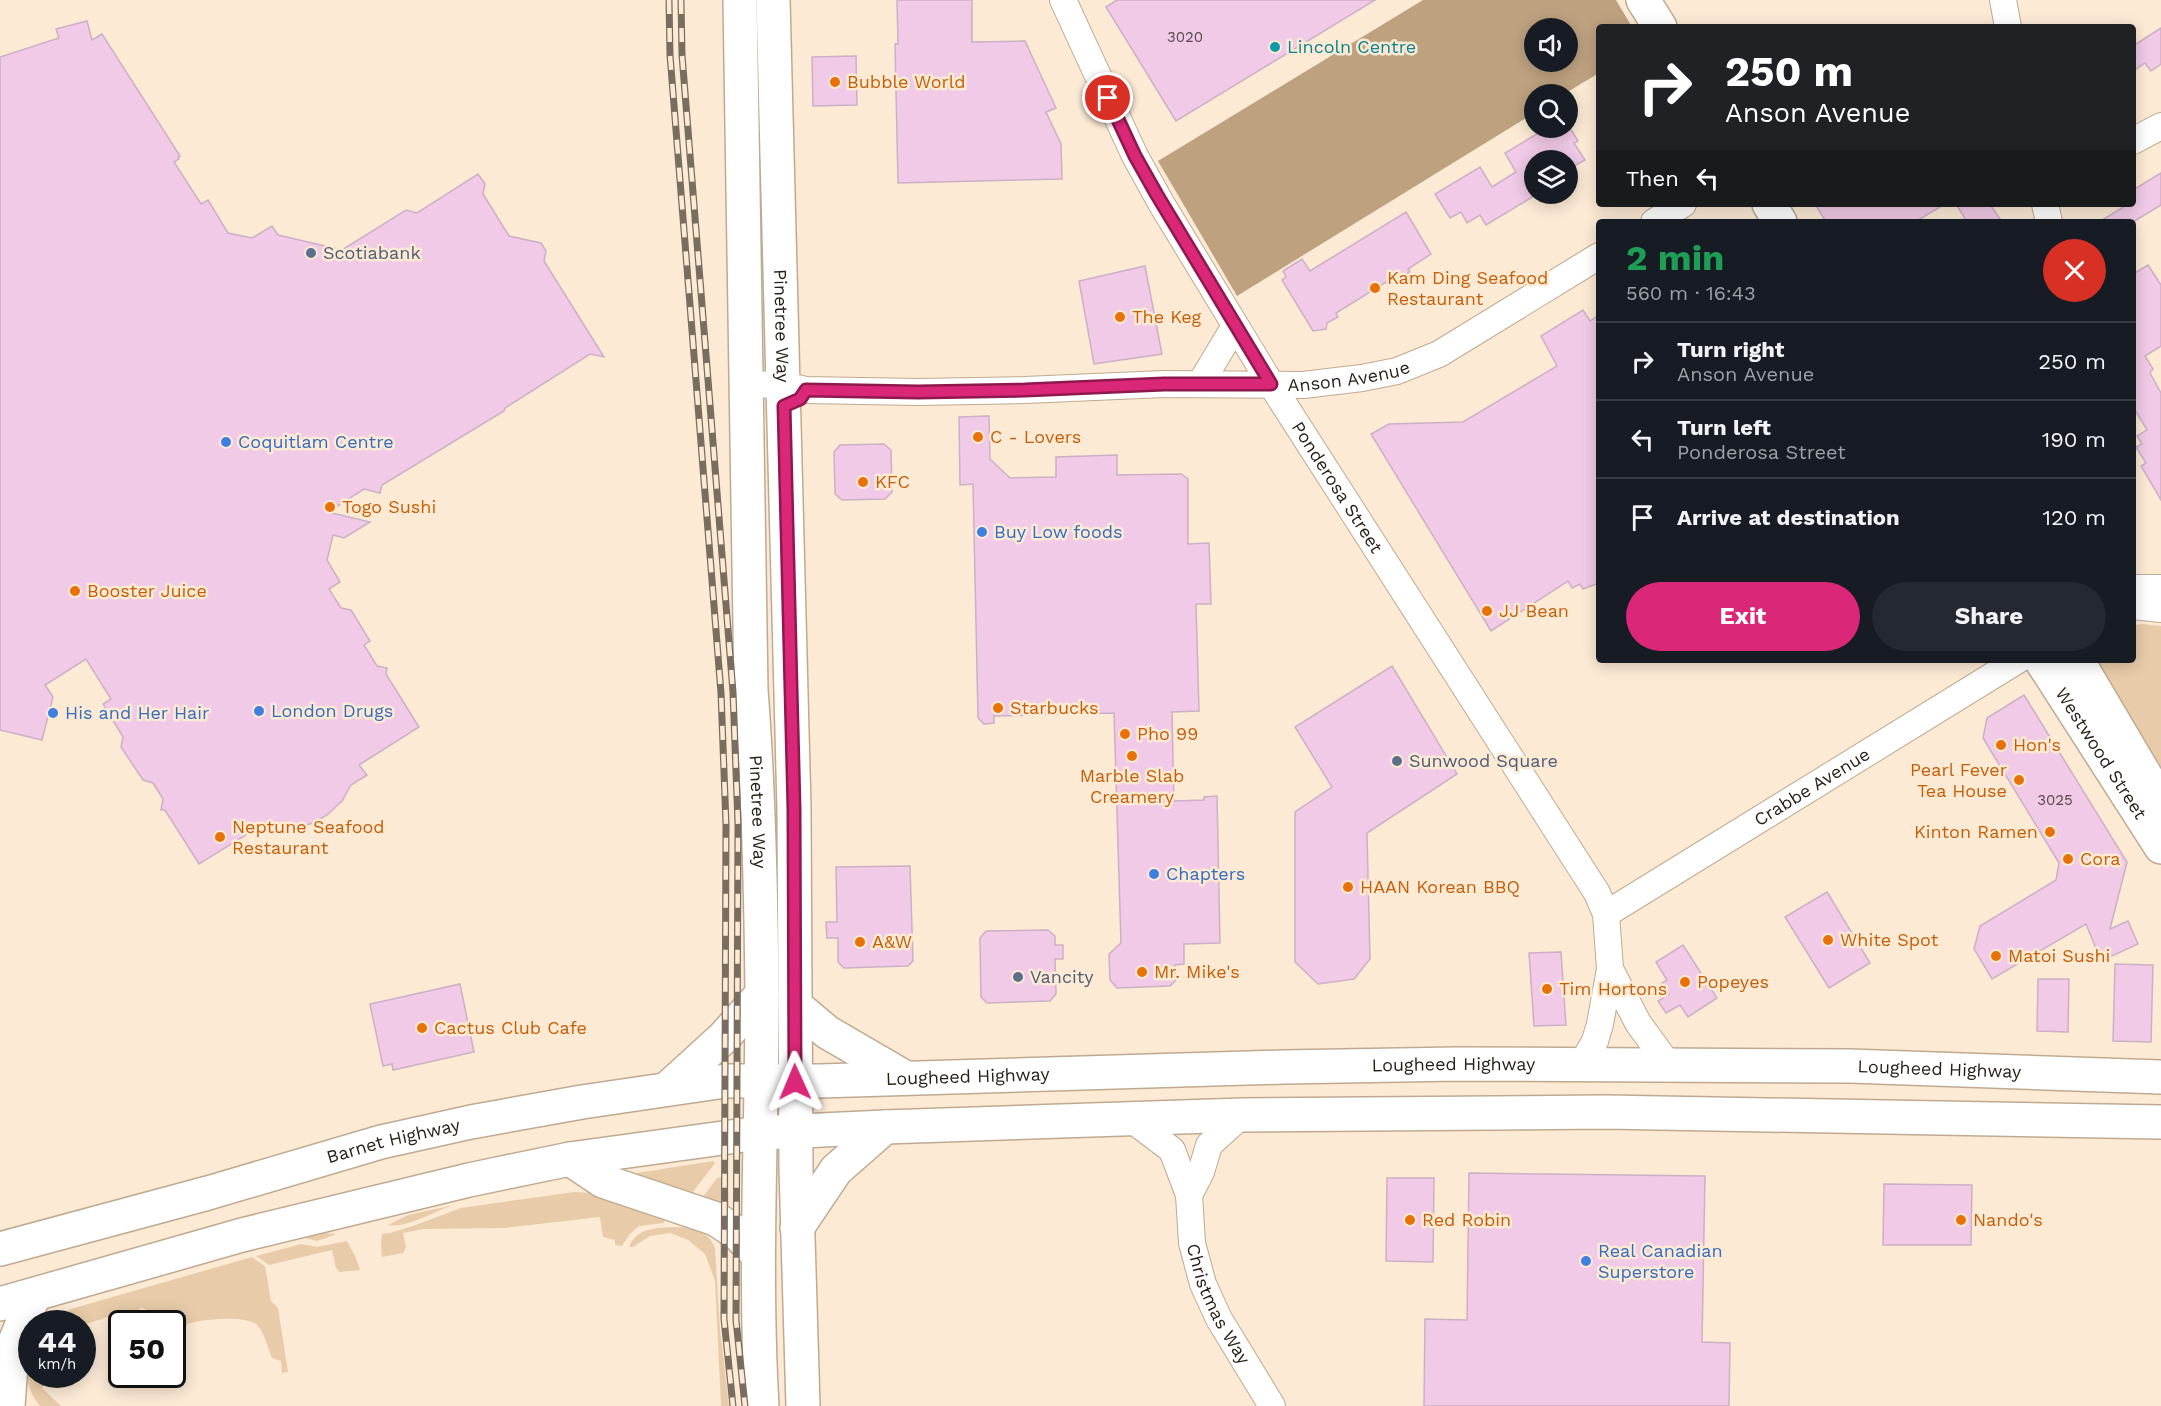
<!DOCTYPE html>
<html lang="en">
<head>
<meta charset="utf-8">
<style>
  body { margin:0; font-family:"Work Sans",sans-serif; background:#242831; color:#f1f3f6; height:100vh; display:flex; flex-direction:column; font-size:22px; white-space:nowrap }
  * { box-sizing:border-box; margin:0 }
  p { font-size:20px; color:#9ea1a6 }
  .icon { flex:none; width:33px; height:33px; fill:none; stroke:currentColor; stroke-width:2; stroke-linecap:round; stroke-linejoin:round }
  .map { position:relative; flex:1; overflow:hidden }
  .details { position:absolute; left:1596px; top:219px; width:540px; height:444px; display:flex; flex-direction:column; background:#171b24; border-radius:6px; box-shadow:0 3px 15px #0003 }
  .details>* { flex:none }
  .top-card { position:absolute; left:1596px; top:24px; width:540px; height:183px; border-radius:6px; box-shadow:0 3px 15px #0003; background:#202124; color:#fff; overflow:hidden }
  .tools { position:absolute; left:1524px; top:18px; display:grid; gap:12px }
  .tools a { display:grid; place-items:center; width:54px; height:54px; border-radius:50%; background:#171b24; box-shadow:0 3px 15px #0003; font-size:30px }
  .speed { position:absolute; left:18px; top:1310px; display:flex; gap:12px; font-size:30px; font-weight:700; text-align:center }
  .speed>* { display:grid; place-content:center; width:78px; height:78px; border-radius:50%; background:#171b24; box-shadow:0 3px 15px #0003; line-height:1 }
  .speed small { font-size:15px; font-weight:400 }
  .speed .limit { border:3px solid #111; border-radius:9px; background:#fff; color:#111 }
  .pin { position:absolute; display:grid; place-items:center; width:51px; height:51px; color:#fff; margin:-26px; border:3px solid #fff; border-radius:50%; box-shadow:0 2px 6px #0007 }
  .me { position:absolute; width:66px; margin:-33px; rotate:359deg; stroke-linejoin:round; filter:drop-shadow(0 0 4px #0008) }
  .turn { display:flex; align-items:center; gap:21px; height:126px; padding:0 30px; font-size:27px }
  .turn .icon { width:78px; height:78px; stroke-width:2.5 }
  .turn b { display:block; font-size:42px; line-height:51px }
  .then { display:flex; align-items:center; height:57px; padding:0 30px; background:#0003; gap:12px; font-size:22px }
  .round { display:grid; place-items:center; flex:none; width:63px; height:63px; border-radius:32px; background:#242831 }
  .head { display:flex; align-items:center; justify-content:space-between; height:102px; padding:0 30px }
  h1 { font-size:36px; font-weight:700; line-height:45px; color:#1e9e55 }
  .button { display:flex; gap:12px; margin-top:auto; padding:12px 30px }
  .button a { flex:1; height:69px; border-radius:36px; background:#db2777; color:#fff; font-size:24px; font-weight:700; line-height:69px; text-align:center }
  .button a+a { background:#242831; color:#f1f3f6 }
  ul { padding:0; list-style:none }
  li { display:flex; align-items:center; gap:18px; height:78px; padding:0 30px; border-top:2px solid #363941 }
  li div { flex:1 }
  li b { display:block; font-size:22px }
  li em { font-style:normal }
  .map>svg:first-child { display:block }
  .green { fill:#e8cca9 }
  .forest { fill:#bea280; fill-rule:evenodd }
  .building { fill:#f0cae7; stroke:#ccb0c5; stroke-width:1.5 }
  .lines { fill:none; stroke-linecap:round; stroke-linejoin:round }
  .minor-casing { stroke:#bfaa91; stroke-width:28 }
  .major-casing { stroke:#bfaa91; stroke-width:36 }
  .minor { stroke:#fff; stroke-width:26 }
  .major { stroke:#fff; stroke-width:33 }
  .rail-casing { stroke:#786d5f; stroke-width:7 }
  .rail { stroke:#fcead5; stroke-width:4.5; stroke-dasharray:14; stroke-linecap:butt }
  .route-casing { stroke:#8e194d; stroke-width:15 }
  .route { stroke:#db2777; stroke-width:10 }
  .culture-dot { fill:#0f9aa8; stroke:#fcead5; stroke-width:2 }
  .food-dot { fill:#e8710a; stroke:#fcead5; stroke-width:2 }
  .service-dot { fill:#5c6f8a; stroke:#fcead5; stroke-width:2 }
  .shop-dot { fill:#3f7fe0; stroke:#fcead5; stroke-width:2 }
  .labels { text-anchor:middle; stroke-width:5; stroke-linejoin:round; paint-order:stroke }
  .number-label { font-size:15px; fill:#584a4a }
  .culture-label { font-size:18px; fill:#0d838f; stroke:#fcead5; text-anchor:start }
  .food-label { font-size:18px; fill:#c56008; stroke:#fcead5; text-anchor:start }
  .service-label { font-size:18px; fill:#4e5e75; stroke:#fcead5; text-anchor:start }
  .street-label { font-size:18px; fill:#261f15; stroke:#fcead5 }
  .shop-label { font-size:18px; fill:#366cbe; stroke:#fcead5; text-anchor:start }
</style>
</head>
<body>
<div class="map">
<svg width="2161" height="1406" viewBox="0 0 2161 1406">
  <rect width="100%" height="100%" fill="#fcead5"/>
  <g class="green">
    <path d="M 2143,624 L 2161,626 L 2161,767 L 2094,660 L 2133,660 L 2133,625 Z"/>
    <path d="M 713,1161 L 715,1163 L 689,1197 L 624,1175 Z"/>
    <path d="M 728,1176 L 729,1211 L 700,1201 L 717,1178 Z"/>
    <path d="M 574,1192 L 595,1193 L 665,1216 L 664,1223 L 639,1226 L 630,1234 L 622,1246 L 615,1245 L 615,1240 L 603,1237 L 600,1217 L 504,1228 L 423,1229 L 403,1233 L 406,1247 L 403,1253 L 382,1257 L 381,1245 L 382,1234 L 390,1233 L 413,1226 L 461,1208 Z"/>
    <path d="M 454,1205 C 437,1210 406,1229 388,1225 L 408,1215 Z"/>
    <path d="M 687,1227 C 700,1231 710,1234 715,1248 L 720,1329 L 729,1406 L 721,1406 L 715,1281 L 705,1254 L 688,1240 L 670,1233 L 650,1236 L 633,1247 L 629,1247 C 638,1224 666,1228 687,1227 Z"/>
    <path d="M 326,1233 L 337,1234 L 317,1241 L 305,1238 Z"/>
    <path d="M 347,1241 L 355,1256 L 360,1270 L 340,1272 L 336,1268 L 332,1250 L 269,1265 L 256,1256 L 301,1244 L 317,1247 Z"/>
    <path d="M 252,1257 L 265,1266 L 271,1301 L 278,1308 L 288,1372 L 282,1373 L 281,1361 L 272,1358 C 268,1348 264,1331 256,1324 C 244,1315 201,1319 187,1324 L 173,1362 L 172,1323 L 170,1323 L 171,1318 L 142,1308 L 139,1309 L 135,1322 L 130,1310 L 83,1325 L 82,1323 L 46,1323 L 59,1314 L 74,1308 Z"/>
    <path d="M 31,1355 L 32,1374 L 53,1374 L 42,1388 L 61,1406 L 40,1406 C 27,1390 26,1376 26,1356 Z"/>
  </g>
  <path class="forest" d="M 1423,0 L 1616,0 L 1632,27 L 1599,27 L 1599,73 L 1564,94 L 1534,94 L 1534,113 L 1237,296 L 1158,161 ZM 1534,28 L 1568,28 L 1568,62 L 1534,62 Z"/>
  <g class="building">
    <path d="M 897,0 L 972,0 L 972,42 L 1025,41 L 1056,108 L 1046,112 L 1061,144 L 1062,179 L 898,183 L 895,44 L 898,44 Z"/>
    <path d="M 1117,0 L 1375,0 L 1176,121 L 1106,7 Z"/>
    <path d="M 87,21 L 92,40 L 102,34 L 180,156 L 178,157 L 179,159 L 174,162 L 201,204 L 208,200 L 228,233 L 252,238 L 272,226 L 278,235 L 342,250 L 406,210 L 417,213 L 478,174 L 485,184 L 483,194 L 509,236 L 541,243 L 546,251 L 544,261 L 604,357 L 590,354 L 505,408 L 504,411 L 382,485 L 380,493 L 364,489 L 328,512 L 370,522 L 344,538 L 333,535 L 327,560 L 340,582 L 329,589 L 341,608 L 351,610 L 370,641 L 364,645 L 377,666 L 387,668 L 386,674 L 419,727 L 359,765 L 367,775 L 351,785 L 342,801 L 327,815 L 313,823 L 299,827 L 283,828 L 262,825 L 199,864 L 165,810 L 161,810 L 163,799 L 153,783 L 143,780 L 121,747 L 123,737 L 103,704 L 111,699 L 86,659 L 45,685 L 53,697 L 42,740 L 0,730 L 0,57 L 59,38 L 56,29 Z"/>
    <path d="M 2161,28 L 2161,64 L 2151,71 L 2145,63 L 2133,71 L 2133,46 Z"/>
    <path d="M 856,56 L 857,105 L 813,106 L 812,57 Z"/>
    <path d="M 1547,128 L 1570,128 L 1578,141 L 1574,143 L 1585,160 L 1568,169 L 1568,160 L 1534,160 L 1534,196 L 1486,225 L 1480,215 L 1467,223 L 1461,212 L 1450,218 L 1435,194 L 1480,167 L 1492,187 L 1516,172 L 1505,153 Z"/>
    <path d="M 2161,173 L 2161,205 L 2133,222 L 2099,222 L 2128,204 L 2133,204 L 2133,190 Z"/>
    <path d="M 1815,204 L 1945,204 L 1915,222 L 1826,222 Z"/>
    <path d="M 1956,204 L 1990,204 L 2002,222 L 1967,222 Z"/>
    <path d="M 1406,212 L 1431,254 L 1408,269 L 1410,272 L 1388,285 L 1386,282 L 1336,313 L 1338,317 L 1327,323 L 1326,329 L 1313,331 L 1282,280 L 1286,277 L 1283,271 L 1302,259 L 1310,271 Z"/>
    <path d="M 2148,265 L 2161,285 L 2161,346 L 2145,356 L 2153,369 L 2150,373 L 2161,393 L 2161,500 L 2141,466 L 2146,463 L 2136,447 L 2142,444 L 2137,436 L 2147,430 L 2133,407 L 2133,274 Z"/>
    <path d="M 1145,266 L 1162,354 L 1094,364 L 1079,281 Z"/>
    <path d="M 1583,310 L 1590,321 L 1599,315 L 1599,583 L 1583,589 L 1580,584 L 1572,588 L 1568,581 L 1491,631 L 1371,434 L 1389,424 L 1463,422 L 1557,366 L 1541,336 Z"/>
    <path d="M 989,416 L 990,459 L 1010,478 L 1056,477 L 1056,457 L 1117,455 L 1117,475 L 1181,474 L 1188,479 L 1188,544 L 1209,543 L 1211,604 L 1196,604 L 1199,711 L 1172,712 L 1174,801 L 1204,800 L 1204,797 L 1217,796 L 1220,943 L 1184,944 L 1184,964 L 1175,965 L 1176,980 L 1170,986 L 1117,988 L 1110,980 L 1109,954 L 1121,943 L 1114,713 L 994,716 L 994,723 L 984,724 L 978,718 L 973,484 L 960,485 L 959,417 Z"/>
    <path d="M 884,444 L 891,450 L 892,492 L 885,499 L 842,500 L 835,494 L 834,452 L 840,445 Z"/>
    <path d="M 1392,666 L 1457,774 L 1367,833 L 1370,959 L 1354,979 L 1318,984 L 1295,962 L 1295,812 L 1332,787 L 1295,727 Z"/>
    <path d="M 2024,695 L 2127,862 L 2110,929 L 2128,921 L 2138,944 L 2101,961 L 2086,924 L 1992,979 L 1974,949 L 1980,926 L 2056,880 L 2059,863 L 1983,738 L 1987,718 Z"/>
    <path d="M 910,866 L 913,961 L 908,966 L 844,968 L 838,962 L 838,938 L 827,938 L 826,922 L 837,922 L 836,867 Z"/>
    <path d="M 1827,892 L 1870,963 L 1829,988 L 1785,917 Z"/>
    <path d="M 1048,930 L 1055,936 L 1055,945 L 1063,945 L 1063,959 L 1055,959 L 1056,994 L 1050,1001 L 987,1003 L 981,997 L 980,938 L 986,931 Z"/>
    <path d="M 1683,945 L 1717,998 L 1688,1017 L 1680,1005 L 1666,1013 L 1658,1001 L 1669,994 L 1662,983 L 1667,980 L 1656,962 Z"/>
    <path d="M 1561,952 L 1566,1025 L 1534,1026 L 1529,953 Z"/>
    <path d="M 2115,964 L 2153,965 L 2151,1042 L 2113,1041 Z"/>
    <path d="M 2038,979 L 2069,979 L 2068,1032 L 2037,1031 Z"/>
    <path d="M 460,984 L 474,1052 L 393,1070 L 392,1064 L 383,1066 L 370,1004 Z"/>
    <path d="M 1469,1173 L 1705,1176 L 1702,1342 L 1730,1343 L 1729,1406 L 1424,1406 L 1425,1319 L 1467,1320 Z"/>
    <path d="M 1387,1178 L 1434,1178 L 1433,1262 L 1386,1261 Z"/>
    <path d="M 1884,1184 L 1972,1185 L 1971,1245 L 1883,1245 Z"/>
  </g>
  <g class="lines">
    <g class="minor-casing">
      <g id="minor">
        <path id="s1" d="M 1063,0 L 1135,156 L 1161,203 L 1271,384 L 1597,893 L 1606,914 L 1610,969 L 1600,1024 L 1595,1041 L 1582,1064"/>
        <path d="M 2003,0 L 2008,27"/>
        <path d="M 2133,141 L 2161,126"/>
        <path d="M 2045,204 L 2049,222"/>
        <path d="M 1654,222 L 1683,204"/>
        <path id="s2" d="M 746,384 L 783,385 L 806,390 L 918,392 L 1025,390 L 1164,384 L 1303,385 L 1362,378 L 1397,371 L 1439,354 L 1599,256"/>
        <path d="M 1200,384 L 1235,326"/>
        <path d="M 2133,588 L 2161,588"/>
        <path d="M 2133,606 L 2161,609"/>
        <path id="s3" d="M 1606,914 L 2018,660"/>
        <path d="M 1610,969 L 1638,1023 L 1668,1064"/>
        <path id="s4" d="M 1131,1119 L 1172,1150 L 1189,1195 L 1192,1243 L 1203,1284 L 1219,1319 L 1272,1406"/>
        <path d="M 1189,1195 L 1201,1172 L 1209,1145 L 1242,1115"/>
      </g>
    </g>
    <g class="major-casing">
      <g id="major">
        <path id="s5" d="M 740,0 L 751,690 C 759,791 761,893 762,994 C 762,1131 754,1268 762,1406"/>
        <path id="s6" d="M 773,0 L 794,809 L 796,1169 L 803,1406"/>
        <path d="M 1643,0 L 1660,27"/>
        <path d="M 1769,204 L 1780,222"/>
        <path id="s7" d="M 2041,660 L 2161,847"/>
        <path d="M 2077,660 L 2161,802"/>
        <path d="M 795,1005 L 827,1032 L 906,1078"/>
        <path d="M 667,1089 L 724,1037 L 762,994"/>
        <path d="M 570,1159 L 603,1181 L 716,1219 L 738,1234 L 757,1254"/>
        <path d="M 797,1228 L 836,1170 L 885,1127"/>
        <path id="s8" d="M 0,1249 L 208,1193 L 381,1142 L 471,1122 L 582,1102 L 725,1081 L 820,1081 L 1284,1067 L 1457,1064 L 1850,1066 L 2161,1077"/>
        <path d="M 0,1304 L 242,1235 L 469,1180 L 570,1159 L 759,1133 L 885,1127 L 1242,1115 L 1606,1112 L 2161,1122"/>
        <path d="M 8,1406 L 12,1349 L 34,1295"/>
      </g>
    </g>
    <use href="#minor" class="minor"/>
    <use href="#major" class="major"/>
    <g class="rail-casing">
      <g id="rail">
        <path d="M 669,0 L 670,55 L 721,693 L 726,824 L 724,1319 L 733,1406"/>
        <path d="M 681,0 L 682,55 L 733,692 L 738,824 L 736,1320 L 745,1406"/>
      </g>
    </g>
    <use href="#rail" class="rail"/>
  </g>
  <g class="lines">
    <g class="route-casing">
      <path id="route" d="M 795,1082 L 794,809 L 784,406 L 800,399 L 806,390 L 918,392 L 1025,390 L 1164,384 L 1271,384 L 1157,195 L 1135,156 L 1108,98"/>
    </g>
    <use href="#route" class="route"/>
  </g>
  <circle class="culture-dot" cx="1275" cy="47" r="6"/>
  <g class="food-dot">
    <circle cx="835" cy="82" r="6"/>
    <circle cx="1375" cy="288" r="6"/>
    <circle cx="1120" cy="317" r="6"/>
    <circle cx="978" cy="437" r="6"/>
    <circle cx="863" cy="482" r="6"/>
    <circle cx="330" cy="507" r="6"/>
    <circle cx="75" cy="591" r="6"/>
    <circle cx="1487" cy="611" r="6"/>
    <circle cx="998" cy="708" r="6"/>
    <circle cx="1125" cy="734" r="6"/>
    <circle cx="2001" cy="745" r="6"/>
    <circle cx="1132" cy="756" r="6"/>
    <circle cx="2019" cy="780" r="6"/>
    <circle cx="2050" cy="832" r="6"/>
    <circle cx="220" cy="837" r="6"/>
    <circle cx="2068" cy="859" r="6"/>
    <circle cx="1348" cy="887" r="6"/>
    <circle cx="1828" cy="940" r="6"/>
    <circle cx="860" cy="942" r="6"/>
    <circle cx="1996" cy="956" r="6"/>
    <circle cx="1142" cy="972" r="6"/>
    <circle cx="1685" cy="982" r="6"/>
    <circle cx="1547" cy="989" r="6"/>
    <circle cx="422" cy="1028" r="6"/>
    <circle cx="1410" cy="1220" r="6"/>
    <circle cx="1961" cy="1220" r="6"/>
  </g>
  <g class="service-dot">
    <circle cx="311" cy="253" r="6"/>
    <circle cx="1397" cy="761" r="6"/>
    <circle cx="1018" cy="977" r="6"/>
  </g>
  <g class="shop-dot">
    <circle cx="226" cy="442" r="6"/>
    <circle cx="982" cy="532" r="6"/>
    <circle cx="259" cy="711" r="6"/>
    <circle cx="53" cy="713" r="6"/>
    <circle cx="1154" cy="874" r="6"/>
    <circle cx="1586" cy="1261" r="6"/>
  </g>
  <g class="labels">
    <g class="number-label">
      <text x="1185" y="42">3020</text>
      <text x="2055" y="805">3025</text>
    </g>
    <g class="culture-label">
      <text x="1287" y="53">Lincoln Centre</text>
    </g>
    <g class="food-label">
      <text x="847" y="88">Bubble World</text>
      <text x="1387" y="284">Kam Ding Seafood<tspan x="1387" dy="21">Restaurant</tspan></text>
      <text x="1132" y="323">The Keg</text>
      <text x="990" y="443">C - Lovers</text>
      <text x="875" y="488">KFC</text>
      <text x="342" y="513">Togo Sushi</text>
      <text x="87" y="597">Booster Juice</text>
      <text x="1499" y="617">JJ Bean</text>
      <text x="1010" y="714">Starbucks</text>
      <text x="1137" y="740">Pho 99</text>
      <text x="2013" y="751">Hon's</text>
      <text x="2007" y="776" text-anchor="end">Pearl Fever<tspan x="2007" dy="21">Tea House</tspan></text>
      <text x="1132" y="782" text-anchor="middle">Marble Slab<tspan x="1132" dy="21">Creamery</tspan></text>
      <text x="232" y="833">Neptune Seafood<tspan x="232" dy="21">Restaurant</tspan></text>
      <text x="2038" y="838" text-anchor="end">Kinton Ramen</text>
      <text x="2080" y="865">Cora</text>
      <text x="1360" y="893">HAAN Korean BBQ</text>
      <text x="1840" y="946">White Spot</text>
      <text x="872" y="948">A&amp;W</text>
      <text x="2008" y="962">Matoi Sushi</text>
      <text x="1154" y="978">Mr. Mike's</text>
      <text x="1697" y="988">Popeyes</text>
      <text x="1559" y="995">Tim Hortons</text>
      <text x="434" y="1034">Cactus Club Cafe</text>
      <text x="1422" y="1226">Red Robin</text>
      <text x="1973" y="1226">Nando's</text>
    </g>
    <g class="service-label">
      <text x="323" y="259">Scotiabank</text>
      <text x="1409" y="767">Sunwood Square</text>
      <text x="1030" y="983">Vancity</text>
    </g>
    <g class="street-label">
      <text dy="6" stroke="none"><textPath href="#s6" startOffset="326">Pinetree Way</textPath></text>
      <text dy="6" stroke="none"><textPath href="#s2" startOffset="604">Anson Avenue</textPath></text>
      <text dy="6" stroke="none"><textPath href="#s1" startOffset="560">Ponderosa Street</textPath></text>
      <text dy="6" stroke="none"><textPath href="#s7" startOffset="111">Westwood Street</textPath></text>
      <text dy="6" stroke="none"><textPath href="#s3" startOffset="242">Crabbe Avenue</textPath></text>
      <text dy="6" stroke="none"><textPath href="#s5" startOffset="812">Pinetree Way</textPath></text>
      <text dy="6" stroke="none"><textPath href="#s8" startOffset="1474">Lougheed Highway</textPath></text>
      <text dy="6" stroke="none"><textPath href="#s8" startOffset="1960">Lougheed Highway</textPath></text>
      <text dy="6" stroke="none"><textPath href="#s8" startOffset="988">Lougheed Highway</textPath></text>
      <text dy="6" stroke="none"><textPath href="#s8" startOffset="408">Barnet Highway</textPath></text>
      <text dy="6" stroke="none"><textPath href="#s4" startOffset="214">Christmas Way</textPath></text>
    </g>
    <g class="shop-label">
      <text x="238" y="448">Coquitlam Centre</text>
      <text x="994" y="538">Buy Low foods</text>
      <text x="271" y="717">London Drugs</text>
      <text x="65" y="719">His and Her Hair</text>
      <text x="1166" y="880">Chapters</text>
      <text x="1598" y="1257">Real Canadian<tspan x="1598" dy="21">Superstore</tspan></text>
    </g>
  </g>
</svg>
<div class="tools">
<a><svg class="icon" aria-label="sound" viewBox="0 0 24 24"><path d="M4 9h4l5-4v14l-5-4H4zM17 9q2 3 0 6"/></svg></a>
<a><svg class="icon" aria-label="search" viewBox="0 0 24 24"><circle cx="10" cy="10" r="6"/><path d="M15 15l6 6"/></svg></a>
<a><svg class="icon" aria-label="layers" viewBox="0 0 24 24"><path d="M12 4l9 5-9 5-9-5zM3 14l9 5 9-5"/></svg></a>
</div>
<div class="speed"><div>44<small>km/h</small></div><div class="limit">50</div></div>
<div class="pin" style="left:1108px;top:98px;background:#d93025"><svg class="icon" aria-label="arrive" viewBox="0 0 24 24"><path d="M6 21V4h12l-3 4 3 4H6"/></svg></div>
<svg class="me" style="left:795px;top:1082px" viewBox="-20 -20 40 40"><path d="M0-17L14 15 0 8-14 15z" fill="#db2777" stroke="#fff" stroke-width="4"/></svg>
<div class="top-card">
<div class="turn"><svg class="icon" aria-label="right" viewBox="0 0 24 24"><path d="M7 20v-9h11M14 6l5 5-5 5"/></svg><div><b>250 m</b>Anson Avenue</div></div>
<div class="then">Then<svg class="icon" aria-label="left" viewBox="0 0 24 24"><path d="M17 20v-9H6M10 6l-5 5 5 5"/></svg></div>
</div>
<section class="details">
<div class="head"><div><h1>2 min</h1><p>560 m · 16:43</p></div><a class="round" style="background:#d93025;color:#fff"><svg class="icon" aria-label="close" viewBox="0 0 24 24"><path d="M6 6l12 12M18 6L6 18"/></svg></a></div>
<ul>
<li><svg class="icon" aria-label="right" viewBox="0 0 24 24"><path d="M7 20v-9h11M14 6l5 5-5 5"/></svg><div><b>Turn right</b><p>Anson Avenue</p></div><em>250 m</em></li>
<li><svg class="icon" aria-label="left" viewBox="0 0 24 24"><path d="M17 20v-9H6M10 6l-5 5 5 5"/></svg><div><b>Turn left</b><p>Ponderosa Street</p></div><em>190 m</em></li>
<li><svg class="icon" aria-label="arrive" viewBox="0 0 24 24"><path d="M6 21V4h12l-3 4 3 4H6"/></svg><div><b>Arrive at destination</b></div><em>120 m</em></li>
</ul>
<div class="button"><a>Exit</a><a>Share</a></div>
</section>
</div>
</body>
</html>
